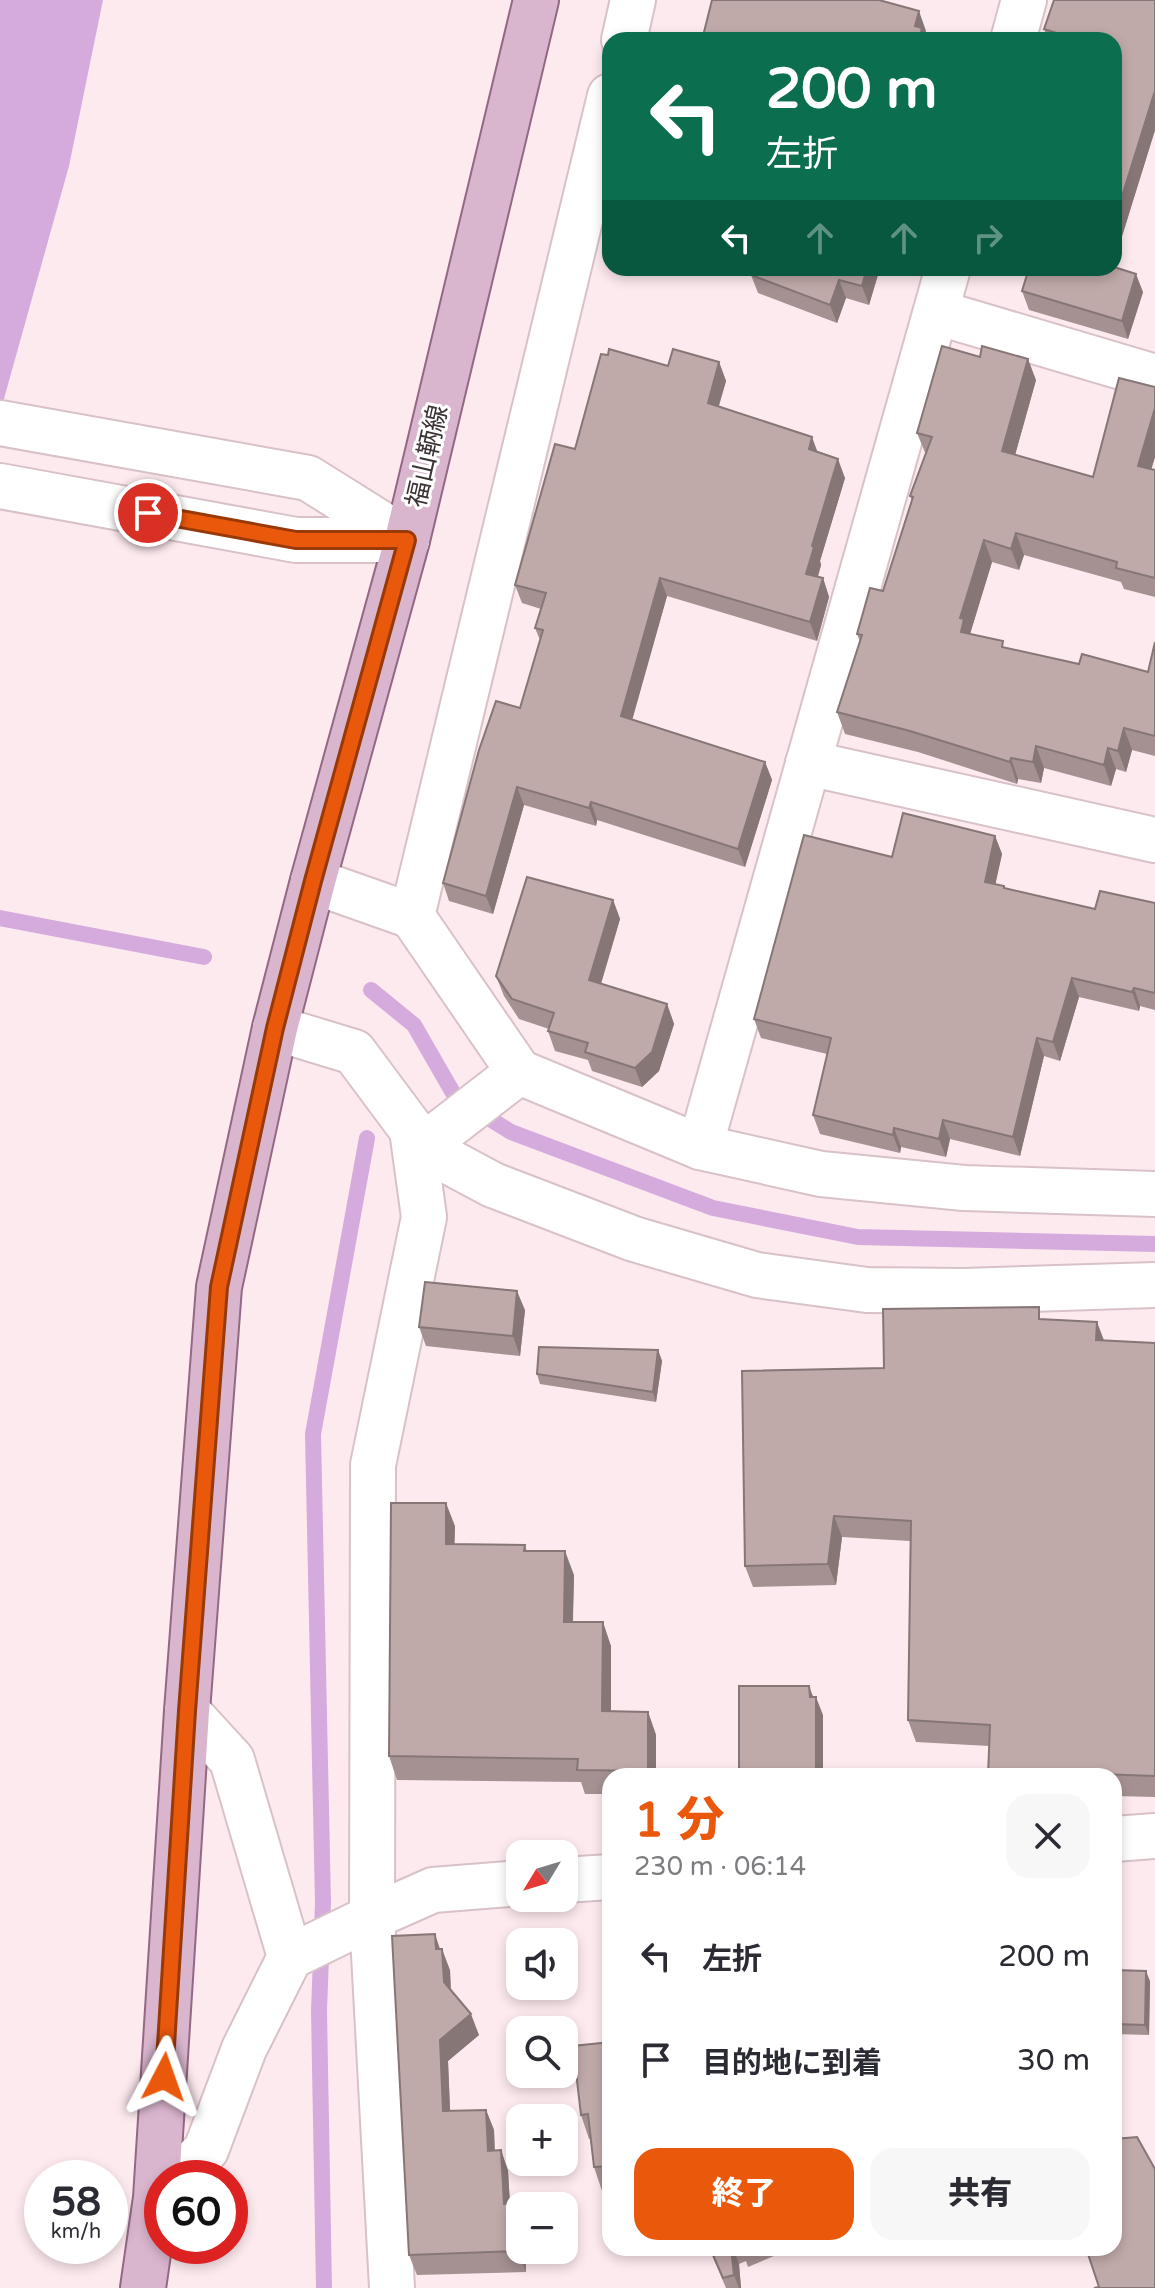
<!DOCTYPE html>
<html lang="ja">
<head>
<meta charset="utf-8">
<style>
  body { margin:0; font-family:"Varela Round","Noto Sans JP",sans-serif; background:#f7f7f7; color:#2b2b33; height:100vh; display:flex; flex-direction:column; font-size:30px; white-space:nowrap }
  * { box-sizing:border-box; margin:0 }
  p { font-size:26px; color:#7c7c81 }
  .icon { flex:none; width:44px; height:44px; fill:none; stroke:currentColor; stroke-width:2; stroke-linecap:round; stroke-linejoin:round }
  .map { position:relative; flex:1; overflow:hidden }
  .sheet { position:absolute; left:602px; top:1768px; width:520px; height:488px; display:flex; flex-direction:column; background:#fff; border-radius:24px; box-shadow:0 4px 12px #0003 }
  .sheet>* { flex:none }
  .top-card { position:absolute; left:602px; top:32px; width:520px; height:244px; border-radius:24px; box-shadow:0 4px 12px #0003; background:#0b6e4f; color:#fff; overflow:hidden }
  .needle { width:52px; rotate:232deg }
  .buttons { position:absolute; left:506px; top:1840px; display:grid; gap:16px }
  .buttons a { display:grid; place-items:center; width:72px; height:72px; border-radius:16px; background:#fff; box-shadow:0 4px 12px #0003; font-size:40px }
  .speed { position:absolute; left:24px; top:2160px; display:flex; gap:16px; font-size:40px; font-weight:700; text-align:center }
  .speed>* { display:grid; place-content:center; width:104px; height:104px; border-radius:50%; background:#fff; box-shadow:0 4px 12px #0003; line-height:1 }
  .speed small { font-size:20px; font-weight:400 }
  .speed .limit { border:12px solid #d22; background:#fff; color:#111 }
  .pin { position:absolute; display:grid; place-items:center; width:68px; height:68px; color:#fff; margin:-34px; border:4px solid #fff; border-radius:50%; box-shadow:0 2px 8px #0007 }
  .me { position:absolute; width:88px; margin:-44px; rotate:4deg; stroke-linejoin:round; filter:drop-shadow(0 0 6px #0008) }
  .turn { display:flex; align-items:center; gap:28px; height:168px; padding:0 32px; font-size:36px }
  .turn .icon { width:104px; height:104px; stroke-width:2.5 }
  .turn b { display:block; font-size:56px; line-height:68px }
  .lanes { display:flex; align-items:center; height:76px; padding:0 32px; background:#0003; justify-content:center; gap:40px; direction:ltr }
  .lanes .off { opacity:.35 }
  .round { display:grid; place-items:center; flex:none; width:84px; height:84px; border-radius:24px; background:#f7f7f7 }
  .overview { display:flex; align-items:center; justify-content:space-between; height:136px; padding:0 32px }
  h1 { font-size:48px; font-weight:800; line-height:60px; color:#ea580c }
  .button { display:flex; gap:16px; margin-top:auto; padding:16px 32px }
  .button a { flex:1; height:92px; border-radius:24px; background:#ea580c; color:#fff; font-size:32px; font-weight:800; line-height:92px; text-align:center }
  .button a+a { background:#f7f7f7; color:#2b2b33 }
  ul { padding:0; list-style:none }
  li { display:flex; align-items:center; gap:24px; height:104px; padding:0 32px }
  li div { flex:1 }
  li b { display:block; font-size:30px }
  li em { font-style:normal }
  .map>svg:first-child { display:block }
  .water { fill:#d5abdd }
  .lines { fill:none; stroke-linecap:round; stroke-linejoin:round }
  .stream { stroke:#d5abdd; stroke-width:16 }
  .minor-casing { stroke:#d8c1c7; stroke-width:48 }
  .major-casing { stroke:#936883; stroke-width:48 }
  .minor { stroke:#fff; stroke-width:44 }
  .major { stroke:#dab6ce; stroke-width:44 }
  .wall { fill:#a59191 }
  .shaded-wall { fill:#867676 }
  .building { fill:#c0a9a9; stroke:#867676; stroke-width:2 }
  .route-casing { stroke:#983908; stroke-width:20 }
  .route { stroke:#ea580c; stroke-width:14 }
  .labels { text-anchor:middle; stroke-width:6; stroke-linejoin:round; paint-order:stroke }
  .street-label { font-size:26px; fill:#3b3234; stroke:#fff }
</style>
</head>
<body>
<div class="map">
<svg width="1155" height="2288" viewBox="0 0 1155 2288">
  <rect width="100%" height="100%" fill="#fdeaef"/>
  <path class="water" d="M 0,0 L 103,0 L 69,166 L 0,413 Z"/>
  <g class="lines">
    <g class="stream">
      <path d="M 0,918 L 204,957"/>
      <path d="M 371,990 L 414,1025 L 456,1098 L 511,1132 L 713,1208 L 858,1237 L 1155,1244"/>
      <path d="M 324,2288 L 319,2011 L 323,1903 L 313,1434 L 367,1138"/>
    </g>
    <g class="minor-casing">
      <g id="minor">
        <path d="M 624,40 L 633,0"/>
        <path d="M 1013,40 L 1024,0"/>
        <path d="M 936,312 L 1155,377"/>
        <path d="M 0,423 L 308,478 L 407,540"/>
        <path d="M 0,486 L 296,540 L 407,540"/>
        <path d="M 808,763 L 1155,840"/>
        <path d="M 313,881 L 412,916 L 519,1072 L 700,1147 L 821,1174 L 964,1188 L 1155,1194"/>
        <path d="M 412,916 L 610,96"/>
        <path d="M 275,1028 L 354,1052 L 412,1130 L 424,1217 L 373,1465 L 372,1917 L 433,1890 L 520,1883"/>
        <path d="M 412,1130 L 448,1161 L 493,1185 L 634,1239 L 757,1275 L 867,1290 L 964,1291 L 1155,1285"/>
        <path d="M 427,1143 L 519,1072"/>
        <path d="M 700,1147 L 948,268"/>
        <path d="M 187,1711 L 232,1760 L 290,1957 L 372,1917 L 392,2288"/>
        <path d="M 1114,1839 L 1155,1836"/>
        <path d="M 564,1880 L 610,1877"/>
        <path d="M 177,2178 L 206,2150 L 244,2049 L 290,1957"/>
      </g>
    </g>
    <g class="major-casing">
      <path id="major" d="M 143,2288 L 156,2198 L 187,1711 L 219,1287 L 275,1028 L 313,881 L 407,540 L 536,0"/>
    </g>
    <use href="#minor" class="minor"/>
    <use href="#major" class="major"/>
  </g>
  <g class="wall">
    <path d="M 1155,0 L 1155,130 L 1114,262 L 1114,40 L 1048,40 L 1044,29 Z"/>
    <path d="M 880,268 L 869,305 L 846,298 L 837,323 L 758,293 L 751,275 Z"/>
    <path d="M 1022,291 L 1143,292 L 1128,339 L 1029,310 Z"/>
    <path d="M 719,362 L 726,381 L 719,406 L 818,452 L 845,478 L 820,561 L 821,565 L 818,577 L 823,578 L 829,597 L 817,641 L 667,596 L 632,719 L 765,762 L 772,780 L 745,867 L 597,820 L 596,826 L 524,805 L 493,914 L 449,901 L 443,883 L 520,708 L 540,640 L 535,628 L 541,609 L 522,603 L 515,585 L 575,449 L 668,366 Z"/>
    <path d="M 1036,380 L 1015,455 L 1093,477 L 1155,387 L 1155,457 L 1151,469 L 1155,470 L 1155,597 L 1124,589 L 1121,582 L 1024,555 L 1019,570 L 992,562 L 970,634 L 1005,648 L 1079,664 L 1148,672 L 1155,642 L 1155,756 L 1132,750 L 1126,772 L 1116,769 L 1111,786 L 1044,768 L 1041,783 L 1018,779 L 1017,784 L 918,752 L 845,734 L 837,712 L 860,642 L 857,634 L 883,591 L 912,500 L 910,496 L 926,455 L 917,433 Z"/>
    <path d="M 995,836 L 1002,854 L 995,884 L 1005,888 L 1095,909 L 1155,903 L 1155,1010 L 1140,1006 L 1139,1011 L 1079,997 L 1060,1061 L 1044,1056 L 1020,1156 L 950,1139 L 946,1157 L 901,1147 L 900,1153 L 820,1134 L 813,1115 L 827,1054 L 761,1038 L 754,1019 L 892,857 Z"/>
    <path d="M 613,900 L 620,919 L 601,984 L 667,1004 L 674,1024 L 659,1071 L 642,1087 L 592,1071 L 588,1060 L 555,1051 L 548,1031 L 549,1029 L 519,1019 L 504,996 L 496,976 Z"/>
    <path d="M 525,1310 L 520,1356 L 426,1346 L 419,1327 Z"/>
    <path d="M 1043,1319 L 1104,1341 L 1155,1343 L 1155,1797 L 1114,1796 L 1114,1776 L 988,1776 L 989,1746 L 916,1742 L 908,1720 L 910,1541 L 842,1537 L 836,1585 L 753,1587 L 745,1566 L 884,1368 Z"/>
    <path d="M 658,1350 L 662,1361 L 656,1402 L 540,1384 L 537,1374 Z"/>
    <path d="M 455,1526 L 454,1544 L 525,1545 L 527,1551 L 574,1575 L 573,1622 L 611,1646 L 611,1711 L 648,1712 L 656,1735 L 656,1776 L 610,1776 L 610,1794 L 585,1794 L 581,1782 L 397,1780 L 389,1756 Z"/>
    <path d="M 450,1970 L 451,1990 L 479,2035 L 448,2061 L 450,2111 L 486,2110 L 494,2130 L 495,2151 L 501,2150 L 508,2171 L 510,2203 L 516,2203 L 520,2213 L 520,2250 L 525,2250 L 526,2272 L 417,2275 L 409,2255 Z"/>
    <path d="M 1114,1970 L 1150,1981 L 1149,2035 L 1114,2034 Z"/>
    <path d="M 610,2042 L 610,2190 L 602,2191 L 594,2167 L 590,2139 L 589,2139 L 581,2115 Z"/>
    <path d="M 709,2248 L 793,2248 L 748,2267 L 746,2261 L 739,2264 L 741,2288 L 726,2288 Z"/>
  </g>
  <g class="shaded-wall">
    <path d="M 919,11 L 926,31 L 925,35 L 927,40 L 919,40 L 915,26 Z"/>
    <path d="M 1154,94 L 1155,98 L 1155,130 L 1114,262 L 1114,222 Z"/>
    <path d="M 867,268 L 880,268 L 869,305 L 862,286 Z"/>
    <path d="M 1136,274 L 1143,292 L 1128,339 L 1122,321 Z"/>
    <path d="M 839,280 L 846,298 L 837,323 L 830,305 Z"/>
    <path d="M 1028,359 L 1036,380 L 1010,473 L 1002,451 Z"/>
    <path d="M 719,362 L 726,381 L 714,421 L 708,403 Z"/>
    <path d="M 1155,408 L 1155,457 L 1146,487 L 1138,466 Z"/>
    <path d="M 812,437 L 819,456 L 809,449 Z"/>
    <path d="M 838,459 L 845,478 L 820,561 L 821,565 L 813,592 L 806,574 L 812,546 Z"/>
    <path d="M 1016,533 L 1024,555 L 1019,570 L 1011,549 Z"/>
    <path d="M 984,540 L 992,562 L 970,634 L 961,632 L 960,618 Z"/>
    <path d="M 660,578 L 667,596 L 628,735 L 621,716 Z"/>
    <path d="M 823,578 L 829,597 L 817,641 L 810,622 Z"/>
    <path d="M 1124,728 L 1132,750 L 1126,772 L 1118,751 Z"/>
    <path d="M 1036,746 L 1044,768 L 1041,783 L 1033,762 Z"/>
    <path d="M 1108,748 L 1116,769 L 1111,786 L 1104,765 Z"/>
    <path d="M 1011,758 L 1018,779 L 1017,784 L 1010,762 Z"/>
    <path d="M 765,762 L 772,780 L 745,867 L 738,849 Z"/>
    <path d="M 517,787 L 524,805 L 493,914 L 486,896 Z"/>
    <path d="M 591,802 L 597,820 L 596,826 L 589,808 Z"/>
    <path d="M 995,836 L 1002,854 L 992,900 L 985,882 Z"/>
    <path d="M 613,900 L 620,919 L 596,1000 L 589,980 Z"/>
    <path d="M 1072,978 L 1079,997 L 1060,1061 L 1053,1042 Z"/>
    <path d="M 1134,988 L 1140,1006 L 1139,1011 L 1132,992 Z"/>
    <path d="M 667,1004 L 674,1024 L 659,1071 L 642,1087 L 635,1068 Z"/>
    <path d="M 1037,1038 L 1044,1056 L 1020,1156 L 1013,1137 Z"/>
    <path d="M 943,1120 L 950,1139 L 946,1157 L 939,1139 Z"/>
    <path d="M 894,1128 L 901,1147 L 900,1153 L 893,1135 Z"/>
    <path d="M 517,1291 L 525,1310 L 520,1356 L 513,1336 Z"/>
    <path d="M 1097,1322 L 1105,1343 L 1096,1340 Z"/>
    <path d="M 658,1350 L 662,1361 L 656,1402 L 653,1392 Z"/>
    <path d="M 446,1503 L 455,1526 L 454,1567 L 446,1544 Z"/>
    <path d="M 834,1516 L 842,1537 L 836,1585 L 828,1564 Z"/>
    <path d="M 565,1551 L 574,1575 L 572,1645 L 564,1622 Z"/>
    <path d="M 603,1622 L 611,1646 L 611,1735 L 602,1711 Z"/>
    <path d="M 809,1686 L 816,1704 L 816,1697 L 823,1715 L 823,1776 L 816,1776 Z"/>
    <path d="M 648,1712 L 656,1735 L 656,1776 L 650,1776 L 648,1771 Z"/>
    <path d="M 435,1934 L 442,1955 L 442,1949 L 450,1970 L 451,2003 L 444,1982 L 436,1949 Z"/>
    <path d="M 1146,1971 L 1150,1981 L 1149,2035 L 1145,2025 Z"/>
    <path d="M 471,2014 L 479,2035 L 448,2061 L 451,2132 L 443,2111 L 440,2040 Z"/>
    <path d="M 486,2110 L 494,2130 L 495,2172 L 488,2151 Z"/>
    <path d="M 501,2150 L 508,2171 L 511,2224 L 504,2204 Z"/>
    <path d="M 516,2203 L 520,2213 L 520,2250 L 525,2250 L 526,2272 L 519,2251 Z"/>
    <path d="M 731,2248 L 733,2248 L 739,2264 L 741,2288 L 739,2288 L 734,2275 Z"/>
  </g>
  <g class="building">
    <path d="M 712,0 L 879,0 L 919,11 L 915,26 L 922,28 L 919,40 L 702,40 Z"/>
    <path d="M 1054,0 L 1155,0 L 1155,95 L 1154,94 L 1114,222 L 1114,40 L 1068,40 L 1069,37 L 1044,29 Z"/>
    <path d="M 1114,267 L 1136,274 L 1122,321 L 1022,291 L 1029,268 L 1114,268 Z"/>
    <path d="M 753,268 L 867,268 L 862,286 L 839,280 L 830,305 L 751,275 Z"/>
    <path d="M 942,346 L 980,357 L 982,346 L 1028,359 L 1002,451 L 1093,477 L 1119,378 L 1155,387 L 1155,408 L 1138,466 L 1155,470 L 1155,578 L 1116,568 L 1117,562 L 1016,533 L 1011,549 L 984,540 L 960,618 L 964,619 L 961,632 L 1003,641 L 1002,647 L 1079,664 L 1082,654 L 1148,672 L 1155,642 L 1155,736 L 1124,728 L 1118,751 L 1108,748 L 1104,765 L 1036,746 L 1033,762 L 1011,758 L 1010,762 L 910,731 L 837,712 L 862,635 L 857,634 L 870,588 L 883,591 L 913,497 L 910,496 L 932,437 L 917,433 Z"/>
    <path d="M 609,349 L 668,366 L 673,349 L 719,362 L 708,403 L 812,437 L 809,449 L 838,459 L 812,546 L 814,547 L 806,574 L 823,578 L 810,622 L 660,578 L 621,716 L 765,762 L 738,849 L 591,802 L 589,808 L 517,787 L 486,896 L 443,883 L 479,750 L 496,701 L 520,708 L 543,630 L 535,628 L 546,593 L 515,585 L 555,444 L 575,449 L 601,354 L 608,355 Z"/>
    <path d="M 903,813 L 995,836 L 985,882 L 1004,886 L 1004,888 L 1095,909 L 1100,891 L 1155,903 L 1155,993 L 1134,988 L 1132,992 L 1072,978 L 1053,1042 L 1037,1038 L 1013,1137 L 943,1120 L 939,1139 L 894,1128 L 893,1135 L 813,1115 L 831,1038 L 754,1019 L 804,835 L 892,857 Z"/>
    <path d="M 527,877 L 613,900 L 589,980 L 667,1004 L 652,1052 L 635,1068 L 585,1052 L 588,1043 L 548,1031 L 554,1013 L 512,999 L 496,976 Z"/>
    <path d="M 425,1282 L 517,1291 L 513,1336 L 419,1327 Z"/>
    <path d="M 1039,1307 L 1039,1319 L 1097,1322 L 1096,1340 L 1155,1343 L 1155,1776 L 1070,1773 L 1069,1776 L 988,1776 L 990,1725 L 908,1720 L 911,1521 L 834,1516 L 828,1564 L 745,1566 L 742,1371 L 884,1368 L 883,1309 Z"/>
    <path d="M 539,1347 L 658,1350 L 653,1392 L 537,1374 Z"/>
    <path d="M 391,1503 L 446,1503 L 446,1544 L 525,1545 L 524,1551 L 565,1551 L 564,1622 L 603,1622 L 602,1711 L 648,1712 L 648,1771 L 577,1770 L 578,1759 L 389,1756 Z"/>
    <path d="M 739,1686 L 809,1686 L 810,1697 L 816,1697 L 816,1776 L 739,1776 Z"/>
    <path d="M 435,1934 L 436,1949 L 442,1949 L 444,1982 L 471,2014 L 440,2040 L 443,2111 L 486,2110 L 488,2151 L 501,2150 L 504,2204 L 516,2203 L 519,2251 L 409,2255 L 392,1936 Z"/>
    <path d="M 1114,1970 L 1146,1971 L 1145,2025 L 1114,2024 Z"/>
    <path d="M 610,2042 L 610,2166 L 594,2167 L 588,2114 L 581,2115 L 573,2046 Z"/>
    <path d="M 1137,2137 L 1155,2169 L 1155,2288 L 1094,2288 L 1099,2287 L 1086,2248 L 1114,2248 L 1114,2139 Z"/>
    <path d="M 710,2248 L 731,2248 L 734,2275 L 723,2278 Z"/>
  </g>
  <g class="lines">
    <g class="route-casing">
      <path id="route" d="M 148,513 L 296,540 L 407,540 L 313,881 L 275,1028 L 219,1287 L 187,1711 L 164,2077"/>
    </g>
    <use href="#route" class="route"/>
  </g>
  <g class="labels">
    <g class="street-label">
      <text transform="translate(427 456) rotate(-77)" y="9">福山鞆線</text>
    </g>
  </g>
</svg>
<div class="buttons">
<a><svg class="needle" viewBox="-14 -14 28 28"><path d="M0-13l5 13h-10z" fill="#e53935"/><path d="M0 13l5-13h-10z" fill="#7c7c81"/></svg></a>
<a><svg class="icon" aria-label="sound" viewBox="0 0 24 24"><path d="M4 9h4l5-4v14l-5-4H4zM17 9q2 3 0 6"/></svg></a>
<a><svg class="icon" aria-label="search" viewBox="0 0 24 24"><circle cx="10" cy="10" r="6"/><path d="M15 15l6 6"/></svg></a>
<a>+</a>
<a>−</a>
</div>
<div class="speed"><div>58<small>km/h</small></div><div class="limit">60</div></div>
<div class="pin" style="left:148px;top:513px;background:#d93025"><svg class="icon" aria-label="arrive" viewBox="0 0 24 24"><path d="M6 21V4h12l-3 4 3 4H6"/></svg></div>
<svg class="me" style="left:164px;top:2077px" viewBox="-20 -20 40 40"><path d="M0-17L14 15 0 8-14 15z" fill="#ea580c" stroke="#fff" stroke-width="4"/></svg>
<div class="top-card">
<div class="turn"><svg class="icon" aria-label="left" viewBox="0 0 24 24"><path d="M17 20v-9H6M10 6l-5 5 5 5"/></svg><div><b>200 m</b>左折</div></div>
<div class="lanes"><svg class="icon" aria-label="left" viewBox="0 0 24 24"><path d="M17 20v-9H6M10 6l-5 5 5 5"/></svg><svg class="icon off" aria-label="ahead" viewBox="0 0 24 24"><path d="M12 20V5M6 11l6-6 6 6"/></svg><svg class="icon off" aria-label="ahead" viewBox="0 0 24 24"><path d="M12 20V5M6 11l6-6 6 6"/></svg><svg class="icon off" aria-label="right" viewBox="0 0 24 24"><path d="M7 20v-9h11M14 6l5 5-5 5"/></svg></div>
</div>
<section class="sheet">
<div class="overview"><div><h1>1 分</h1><p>230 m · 06:14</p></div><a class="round"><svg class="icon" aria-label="close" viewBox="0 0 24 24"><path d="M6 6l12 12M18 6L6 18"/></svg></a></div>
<ul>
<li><svg class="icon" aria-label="left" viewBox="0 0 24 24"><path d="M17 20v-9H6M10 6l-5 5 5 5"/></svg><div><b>左折</b></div><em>200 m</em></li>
<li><svg class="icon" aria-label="arrive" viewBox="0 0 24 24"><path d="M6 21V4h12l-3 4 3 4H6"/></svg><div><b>目的地に到着</b></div><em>30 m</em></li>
</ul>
<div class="button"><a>終了</a><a>共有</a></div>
</section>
</div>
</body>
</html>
